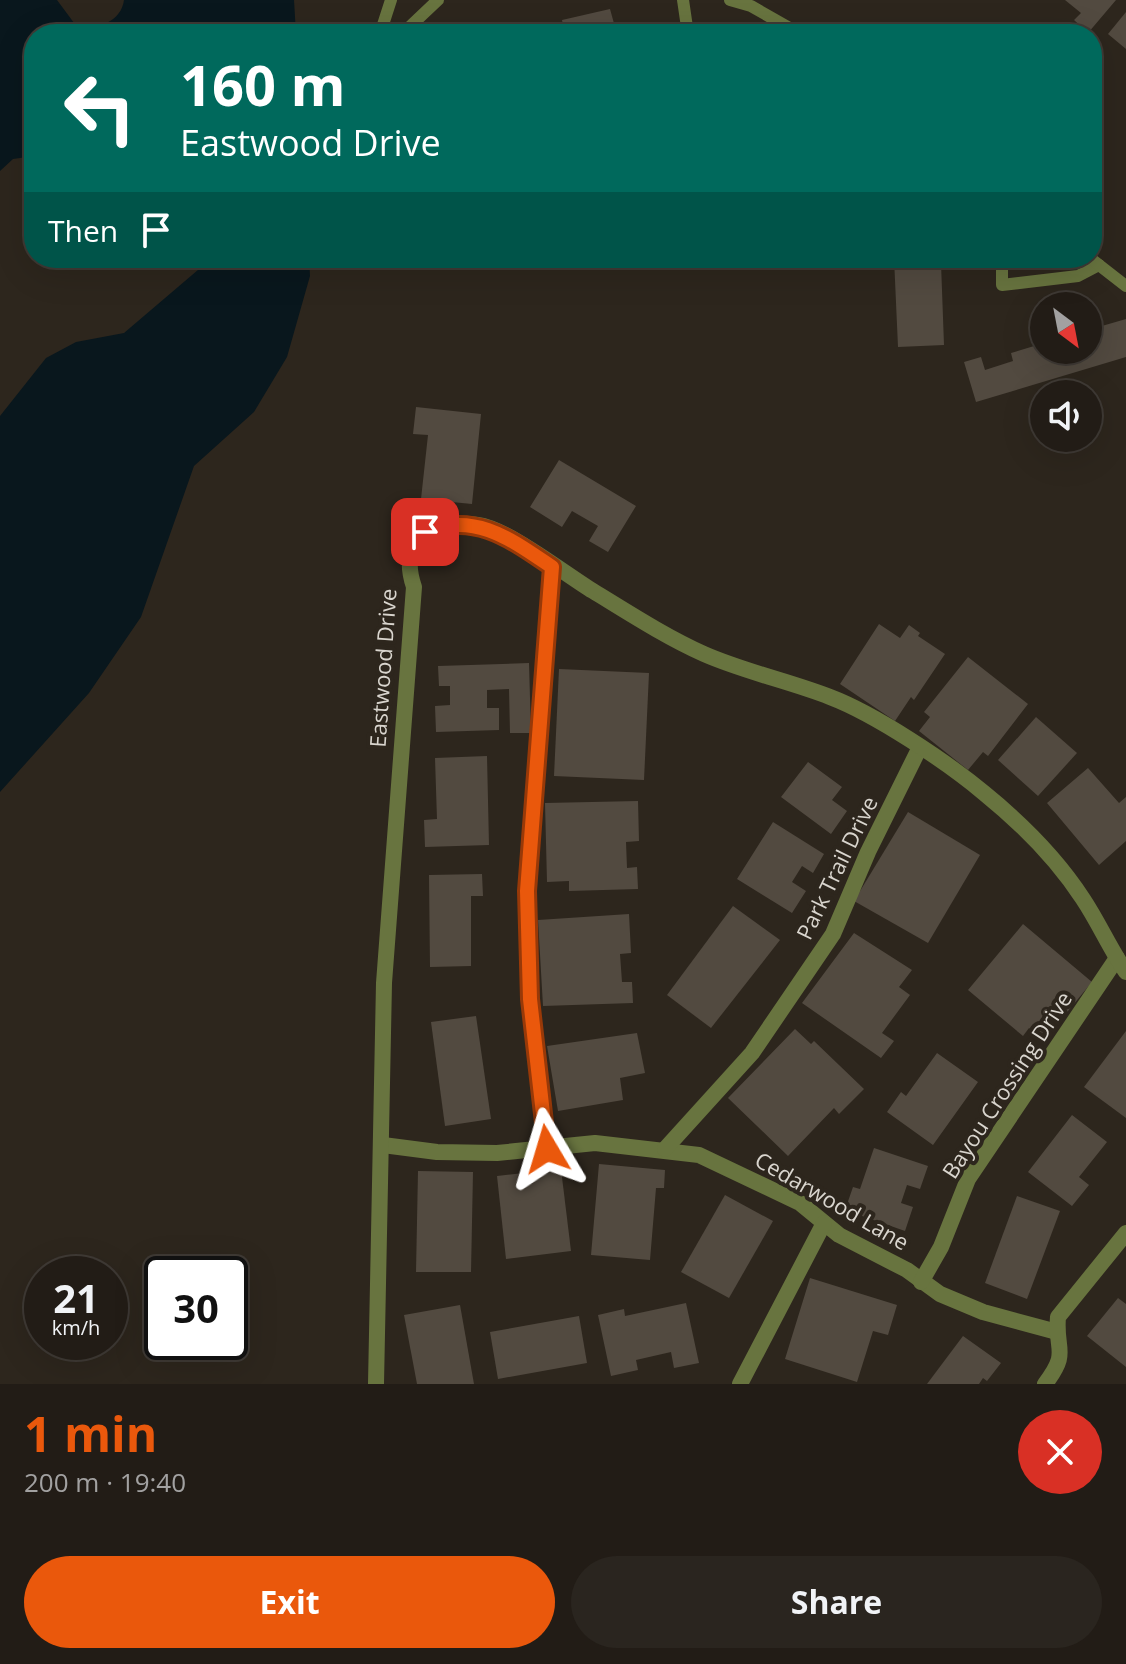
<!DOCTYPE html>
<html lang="en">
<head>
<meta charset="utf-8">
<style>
  body { margin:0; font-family:"Open Sans",sans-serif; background:#2a251f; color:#f1f3f6; height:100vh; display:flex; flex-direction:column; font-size:30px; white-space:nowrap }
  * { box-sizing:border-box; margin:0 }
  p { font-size:26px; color:#a2a1a1 }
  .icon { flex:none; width:44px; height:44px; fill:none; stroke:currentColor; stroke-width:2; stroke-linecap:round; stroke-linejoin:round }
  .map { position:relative; height:1384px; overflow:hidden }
  .side { display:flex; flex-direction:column; background:#221c16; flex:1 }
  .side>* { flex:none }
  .hud { position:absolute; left:24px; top:24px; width:1078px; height:244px; border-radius:32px; box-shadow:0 8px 32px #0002,0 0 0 2px #3f3a35; background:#00695c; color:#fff; overflow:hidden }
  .needle { width:52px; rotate:148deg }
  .tools { position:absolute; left:1030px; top:292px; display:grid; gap:16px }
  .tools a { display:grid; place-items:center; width:72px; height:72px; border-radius:50%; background:#221c16; box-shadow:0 8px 32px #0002,0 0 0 2px #3f3a35; font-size:40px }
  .speed { position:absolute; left:24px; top:1256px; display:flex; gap:16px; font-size:40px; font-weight:700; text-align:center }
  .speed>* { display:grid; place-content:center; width:104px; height:104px; border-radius:50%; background:#221c16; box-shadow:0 8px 32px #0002,0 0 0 2px #3f3a35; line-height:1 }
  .speed small { font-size:20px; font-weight:400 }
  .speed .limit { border:4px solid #111; border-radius:12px; background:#fff; color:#111 }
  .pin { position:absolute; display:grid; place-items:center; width:68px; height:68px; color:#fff; margin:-34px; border-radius:16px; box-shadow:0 4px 12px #0006 }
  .me { position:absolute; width:88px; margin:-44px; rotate:353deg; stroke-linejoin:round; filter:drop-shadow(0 0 6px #0008) }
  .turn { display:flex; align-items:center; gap:28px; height:168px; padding:0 24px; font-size:36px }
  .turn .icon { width:104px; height:104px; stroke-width:2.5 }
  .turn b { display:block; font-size:56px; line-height:68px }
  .then { display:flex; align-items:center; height:76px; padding:0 24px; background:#0003; gap:16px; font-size:30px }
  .round { display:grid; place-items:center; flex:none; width:84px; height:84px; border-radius:42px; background:#2a251f }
  .summary { display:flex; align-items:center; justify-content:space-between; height:136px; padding:0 24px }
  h1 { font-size:48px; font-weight:700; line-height:60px; color:#ea580c }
  .cta { display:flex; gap:16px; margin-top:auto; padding:16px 24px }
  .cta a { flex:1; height:92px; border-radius:48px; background:#ea580c; color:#fff; font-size:32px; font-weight:700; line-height:92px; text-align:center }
  .cta a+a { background:#2a251f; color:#f1f3f6 }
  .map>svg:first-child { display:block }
  .water { fill:#09171d }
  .building { fill:#524a40 }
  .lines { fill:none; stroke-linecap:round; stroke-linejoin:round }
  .service { stroke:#68743f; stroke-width:12 }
  .minor { stroke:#68743f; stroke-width:16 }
  .route-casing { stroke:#983908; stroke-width:20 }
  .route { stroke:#ea580c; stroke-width:14 }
  .labels { text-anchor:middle; stroke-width:8; stroke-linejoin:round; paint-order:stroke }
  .street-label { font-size:22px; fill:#d9d5ce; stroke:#2d261d }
</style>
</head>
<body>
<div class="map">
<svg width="1126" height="1384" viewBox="0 0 1126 1384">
  <rect width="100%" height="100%" fill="#2d261d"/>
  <g class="water">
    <path d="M 0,0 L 57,0 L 80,31 C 99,27 121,22 124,0 L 294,0 L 296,34 L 34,34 L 34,156 L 13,159 L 0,171 Z"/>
    <path d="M 212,258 L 309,258 L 310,276 L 287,357 L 254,412 L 194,466 L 141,617 L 89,693 L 0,792 L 0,416 L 46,358 L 76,342 L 124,333 Z"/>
  </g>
  <g class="building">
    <path d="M 1065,0 L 1116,0 L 1088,33 L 1074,20 L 1081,13 Z"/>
    <path d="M 610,9 L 615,27 L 599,30 L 599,34 L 565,34 L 562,20 Z"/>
    <path d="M 1126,12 L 1126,49 L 1108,34 Z"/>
    <path d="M 894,258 L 925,258 L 925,264 L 941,263 L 944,345 L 898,347 Z"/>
    <path d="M 1126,319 L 1126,357 L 976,402 L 964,362 L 981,357 L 985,370 L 1013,361 L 1011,353 L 1044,343 L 1044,350 L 1088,350 L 1088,330 Z"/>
    <path d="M 416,407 L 481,414 L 472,504 L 421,499 L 428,435 L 413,434 Z"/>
    <path d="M 559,460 L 636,506 L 608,552 L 589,541 L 598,526 L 572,511 L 562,527 L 530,507 Z"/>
    <path d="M 879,624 L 900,638 L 909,625 L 920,633 L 918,636 L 945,654 L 914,700 L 911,697 L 895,721 L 840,684 Z"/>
    <path d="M 968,657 L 1028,704 L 988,756 L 983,752 L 968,770 L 919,731 L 930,717 L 924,712 Z"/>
    <path d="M 529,663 L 531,733 L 510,733 L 509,689 L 487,690 L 487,708 L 499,708 L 499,730 L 436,732 L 435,706 L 450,705 L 450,686 L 439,686 L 438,666 Z"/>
    <path d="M 559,669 L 649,673 L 644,780 L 554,776 Z"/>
    <path d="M 1036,717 L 1077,753 L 1038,796 L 998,760 Z"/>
    <path d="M 487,756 L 489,845 L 425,847 L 424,820 L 437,819 L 435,758 Z"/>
    <path d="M 808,762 L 842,787 L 832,800 L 847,811 L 831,834 L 781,797 Z"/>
    <path d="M 1088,768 L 1119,803 L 1126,797 L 1126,841 L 1099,865 L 1047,803 Z"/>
    <path d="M 638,801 L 639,841 L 626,842 L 627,868 L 637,867 L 638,889 L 569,891 L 569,881 L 547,882 L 545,803 Z"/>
    <path d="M 908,812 L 980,855 L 928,943 L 854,901 Z"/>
    <path d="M 773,822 L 824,854 L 813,873 L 802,866 L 792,882 L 806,891 L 792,913 L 737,879 Z"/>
    <path d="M 482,874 L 483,896 L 471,896 L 471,966 L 430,967 L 429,875 Z"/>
    <path d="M 733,906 L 780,940 L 711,1028 L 667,995 Z"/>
    <path d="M 629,914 L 631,953 L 620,954 L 622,982 L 632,982 L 633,1003 L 543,1006 L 538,920 Z"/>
    <path d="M 1023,924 L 1092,982 L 1044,1040 L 1029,1028 L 1023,1036 L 968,990 Z"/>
    <path d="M 854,933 L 912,970 L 899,987 L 910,995 L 882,1033 L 894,1041 L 881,1058 L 802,1003 Z"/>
    <path d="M 476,1016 L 491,1119 L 445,1126 L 431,1022 Z"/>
    <path d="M 795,1029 L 811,1044 L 814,1041 L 864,1089 L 839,1114 L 834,1108 L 788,1156 L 728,1098 Z"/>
    <path d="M 1126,1031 L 1126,1118 L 1084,1087 Z"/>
    <path d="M 637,1033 L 645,1073 L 620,1078 L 623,1100 L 558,1111 L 547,1046 Z"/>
    <path d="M 937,1053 L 978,1082 L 933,1145 L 887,1112 L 901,1092 L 906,1096 Z"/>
    <path d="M 1072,1115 L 1107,1142 L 1079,1177 L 1089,1185 L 1072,1206 L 1028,1172 Z"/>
    <path d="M 874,1148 L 928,1166 L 920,1189 L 907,1185 L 901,1203 L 913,1207 L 905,1231 L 845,1210 L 853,1187 L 860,1189 Z"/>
    <path d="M 599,1164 L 665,1170 L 664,1188 L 656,1188 L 650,1260 L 591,1255 Z"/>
    <path d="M 561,1169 L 571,1251 L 506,1259 L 497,1176 Z"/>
    <path d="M 418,1171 L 473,1172 L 471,1272 L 416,1272 Z"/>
    <path d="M 725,1195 L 773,1221 L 729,1298 L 681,1272 Z"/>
    <path d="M 1017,1196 L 1060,1211 L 1027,1299 L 985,1283 Z"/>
    <path d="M 810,1278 L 897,1305 L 888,1335 L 873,1331 L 857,1382 L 785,1359 Z"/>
    <path d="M 1118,1298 L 1126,1304 L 1126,1367 L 1087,1336 Z"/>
    <path d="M 686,1303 L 699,1363 L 674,1368 L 671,1352 L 636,1360 L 638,1370 L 611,1376 L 598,1315 L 624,1309 L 625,1316 Z"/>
    <path d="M 460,1305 L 474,1384 L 417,1384 L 404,1315 Z"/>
    <path d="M 579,1316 L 587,1363 L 498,1379 L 490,1332 Z"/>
    <path d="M 963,1336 L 1001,1363 L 987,1381 L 983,1378 L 979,1384 L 927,1384 Z"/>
  </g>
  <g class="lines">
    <g class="service">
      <path d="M 683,0 L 688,34"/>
      <path d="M 730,0 L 751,6 L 800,34"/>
      <path d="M 380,34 L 391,0"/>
      <path d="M 402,34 L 438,0"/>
      <path d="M 1002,258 L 1002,285 L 1078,276 L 1099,265"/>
      <path d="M 1090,258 L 1126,286"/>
    </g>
    <g class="minor">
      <path d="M 383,1145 L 437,1152 L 497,1153 L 595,1143 L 699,1155 L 800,1203 L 839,1235 L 907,1270 L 940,1294 L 983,1312 L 1057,1332"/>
      <path d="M 547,1149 L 532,1028 L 527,891 L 552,567"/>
      <path d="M 665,1149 L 752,1053 L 833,934 L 868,852 L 919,749"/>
      <path d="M 921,1282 L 941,1247 L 968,1179 L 1117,958"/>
      <path d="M 376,1384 L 384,983 L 414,587 C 397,537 434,519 478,525 C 508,529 565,574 593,591 C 629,613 666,637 704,654 C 745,672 789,681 830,697 C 875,714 947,762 984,793 C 1021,823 1057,859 1083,899 C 1099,923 1110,949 1126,972"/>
      <path d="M 740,1384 L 824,1223"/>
      <path d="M 1045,1384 C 1070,1351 1055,1352 1058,1317 L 1126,1233"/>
    </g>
  </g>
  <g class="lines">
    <g class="route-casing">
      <path id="route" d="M 425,532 C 475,511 512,540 552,567 L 527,891 L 530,999 L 547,1149"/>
    </g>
    <use href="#route" class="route"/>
  </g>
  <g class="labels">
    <g class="street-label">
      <text transform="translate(383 668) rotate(-86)" y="8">Eastwood Drive</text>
      <text transform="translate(837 868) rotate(-64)" y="8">Park Trail Drive</text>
      <text transform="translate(1007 1085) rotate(-57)" y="8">Bayou Crossing Drive</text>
      <text transform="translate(832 1201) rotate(30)" y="8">Cedarwood Lane</text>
    </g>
  </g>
</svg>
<div class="tools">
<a><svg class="needle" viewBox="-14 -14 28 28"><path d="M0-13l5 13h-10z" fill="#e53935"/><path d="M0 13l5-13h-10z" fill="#a2a1a1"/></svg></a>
<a><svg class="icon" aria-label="sound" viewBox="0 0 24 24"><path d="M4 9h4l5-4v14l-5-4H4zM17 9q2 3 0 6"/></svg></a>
</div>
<div class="speed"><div>21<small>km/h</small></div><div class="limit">30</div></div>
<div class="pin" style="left:425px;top:532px;background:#d93025"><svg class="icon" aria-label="arrive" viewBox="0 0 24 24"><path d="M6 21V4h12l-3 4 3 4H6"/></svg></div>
<svg class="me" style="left:547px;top:1149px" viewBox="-20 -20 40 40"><path d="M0-17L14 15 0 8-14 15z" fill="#ea580c" stroke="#fff" stroke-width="4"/></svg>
<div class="hud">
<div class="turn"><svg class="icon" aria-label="left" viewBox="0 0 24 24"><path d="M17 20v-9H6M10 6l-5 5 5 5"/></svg><div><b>160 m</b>Eastwood Drive</div></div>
<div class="then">Then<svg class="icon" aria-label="arrive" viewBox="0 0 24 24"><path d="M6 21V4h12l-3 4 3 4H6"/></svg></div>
</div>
</div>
<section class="side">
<div class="summary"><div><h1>1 min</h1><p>200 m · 19:40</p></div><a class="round" style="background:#d93025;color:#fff"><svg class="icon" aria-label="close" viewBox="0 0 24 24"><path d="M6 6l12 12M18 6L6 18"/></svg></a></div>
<div class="cta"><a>Exit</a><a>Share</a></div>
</section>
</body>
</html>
